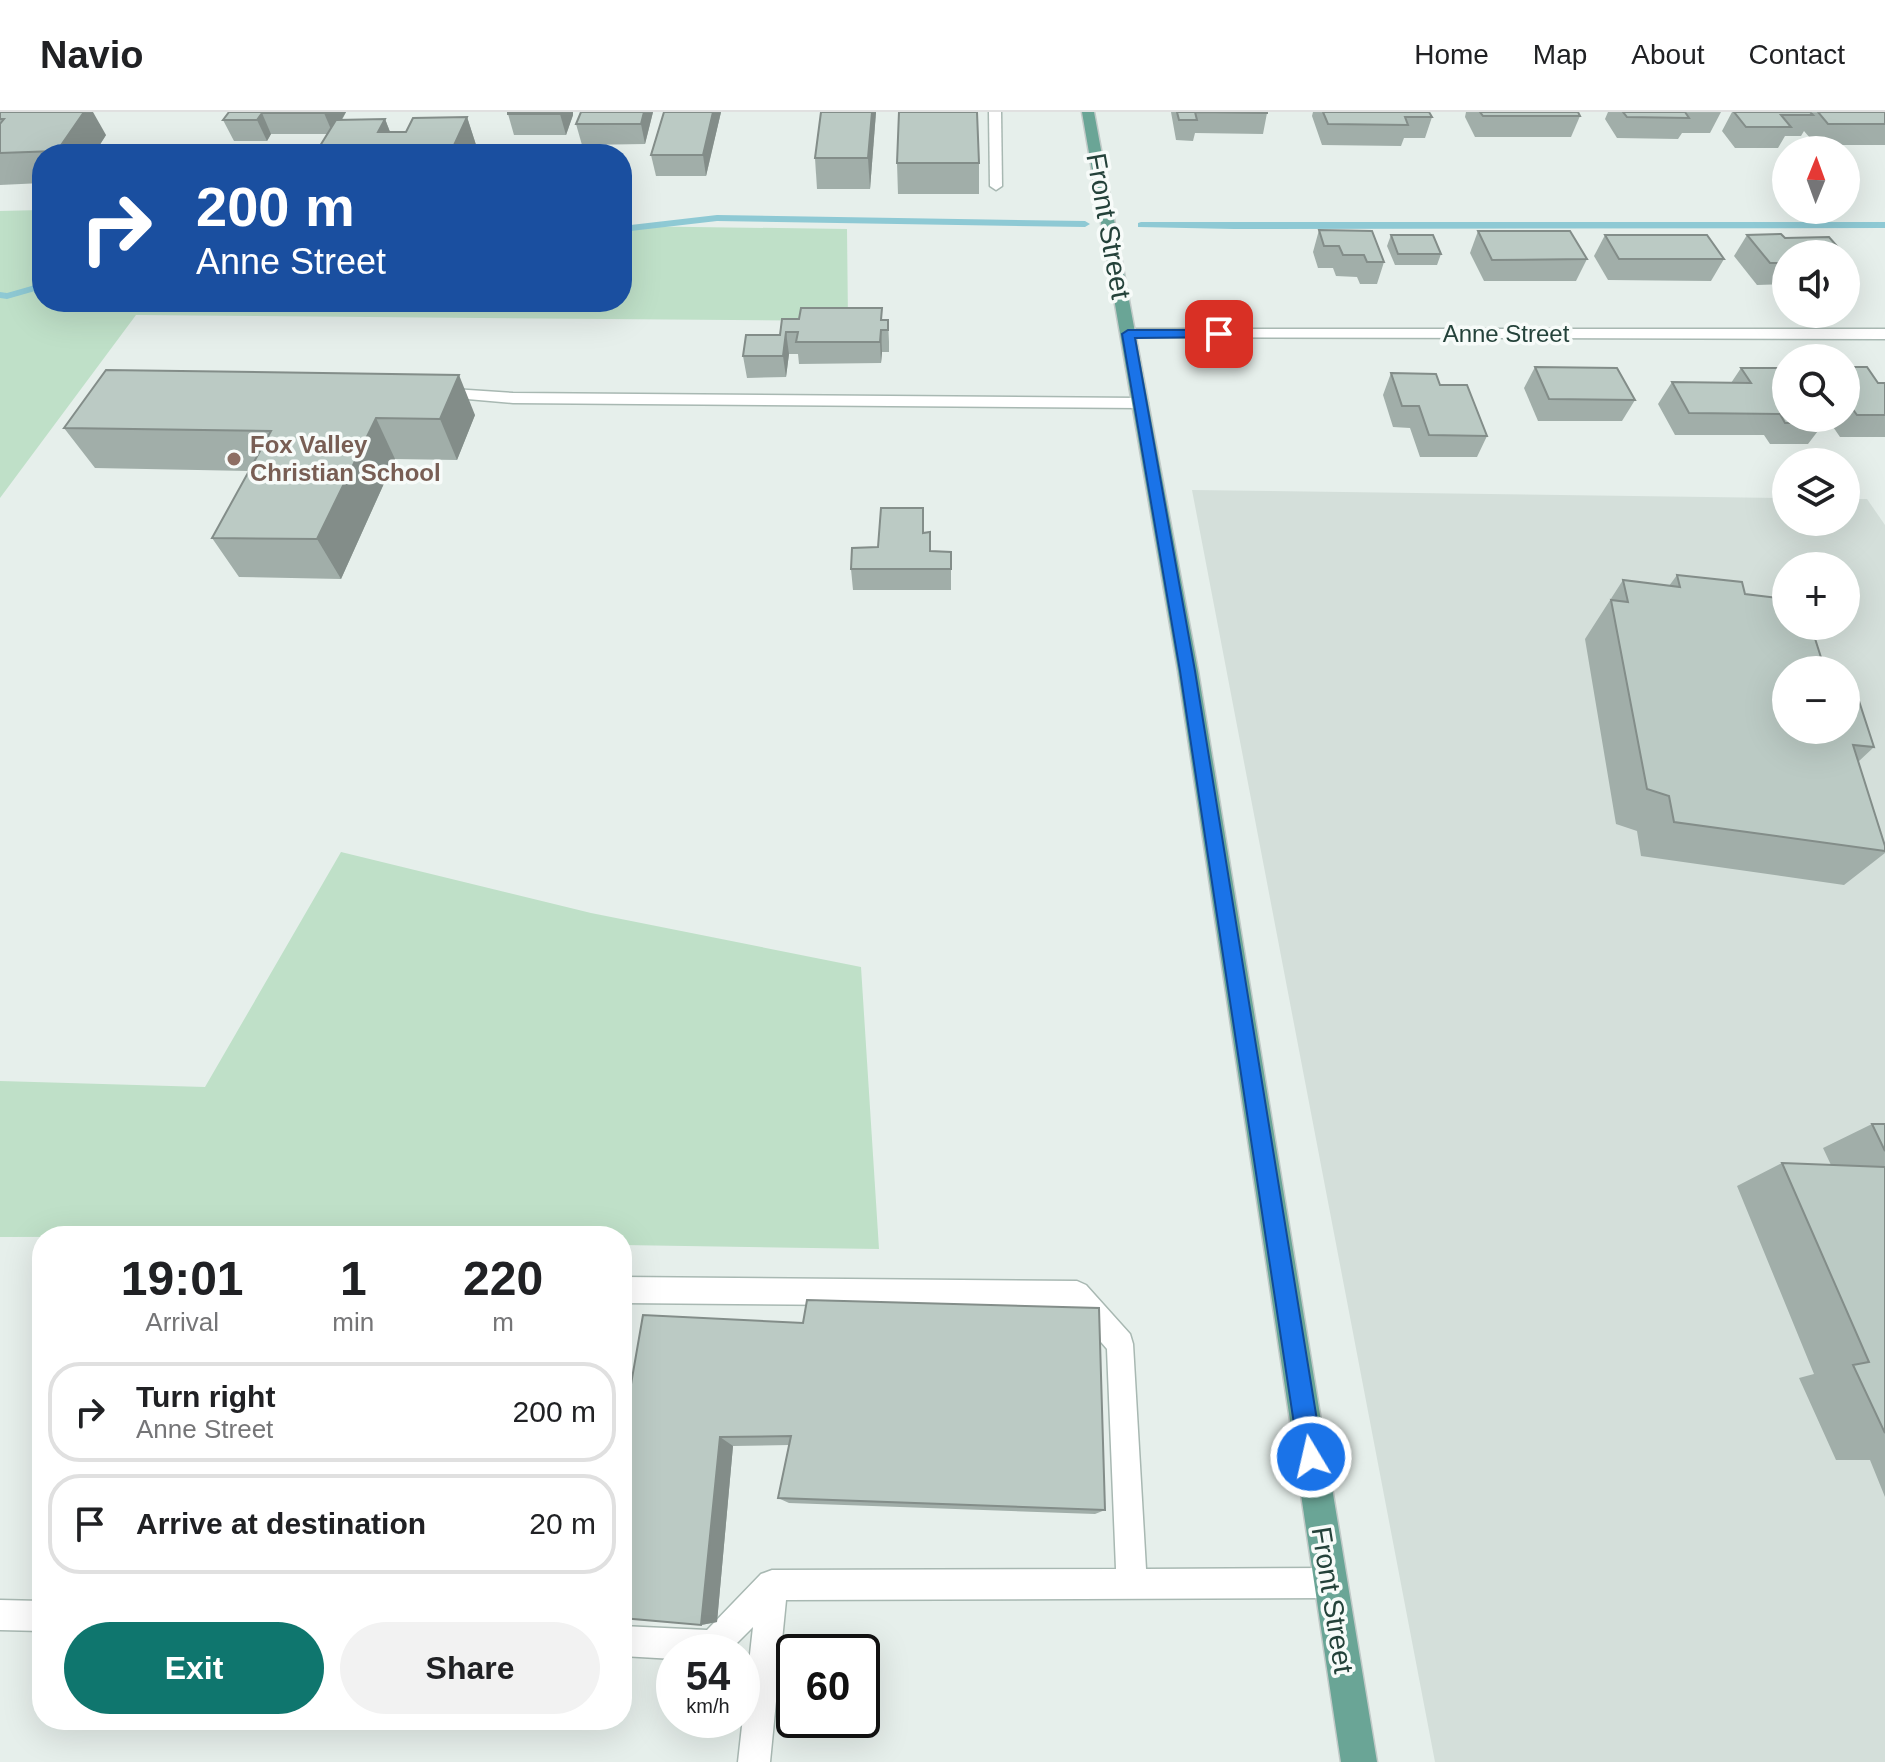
<!DOCTYPE html>
<html lang="en">
<head>
<meta charset="utf-8">
<style>
  body { margin:0; font-family:Helvetica,sans-serif; background:#f2f2f2; color:#202124; height:100vh; display:flex; flex-direction:column; font-size:30px; white-space:nowrap }
  * { box-sizing:border-box; margin:0 }
  p { font-size:26px; color:#757577 }
  .icon { flex:none; width:44px; height:44px; fill:none; stroke:currentColor; stroke-width:2; stroke-linecap:round; stroke-linejoin:round }
  .map { position:relative; flex:1; overflow:hidden }
  .side { position:absolute; left:32px; top:1114px; width:600px; height:504px; display:flex; flex-direction:column; background:#fff; border-radius:32px; box-shadow:0 8px 32px #0002 }
  .side>* { flex:none }
  .banner { position:absolute; left:32px; top:32px; width:600px; height:168px; border-radius:32px; box-shadow:0 8px 32px #0002; background:#1a4fa0; color:#fff; overflow:hidden }
  .needle { width:52px; rotate:1deg }
  .controls { position:absolute; left:1772px; top:24px; display:grid; gap:16px }
  .controls a { display:grid; place-items:center; width:88px; height:88px; border-radius:50%; background:#fff; box-shadow:0 8px 32px #0002; font-size:40px }
  .speed { position:absolute; left:656px; top:1522px; display:flex; gap:16px; font-size:40px; font-weight:700; text-align:center }
  .speed>* { display:grid; place-content:center; width:104px; height:104px; border-radius:50%; background:#fff; box-shadow:0 8px 32px #0002; line-height:1 }
  .speed small { font-size:20px; font-weight:400 }
  .speed .limit { border:4px solid #111; border-radius:12px; background:#fff; color:#111 }
  .pin { position:absolute; display:grid; place-items:center; width:68px; height:68px; color:#fff; margin:-34px; border-radius:16px; box-shadow:0 4px 12px #0006 }
  .me { position:absolute; width:88px; margin:-44px; rotate:351deg; stroke-linejoin:round; filter:drop-shadow(0 0 6px #0008) }
  .turn { display:flex; align-items:center; gap:28px; height:168px; padding:0 32px; font-size:36px }
  .turn .icon { width:104px; height:104px; stroke-width:2.5 }
  .turn b { display:block; font-size:56px; line-height:68px }
  .eta { display:flex; justify-content:space-evenly; align-items:center; height:136px; text-align:center }
  .eta b { font-size:48px; font-weight:600; line-height:56px }
  .primary-button { display:flex; gap:16px; margin-top:auto; padding:16px 32px }
  .primary-button a { flex:1; height:92px; border-radius:48px; background:#0f766e; color:#fff; font-size:32px; font-weight:600; line-height:92px; text-align:center }
  .primary-button a+a { background:#f2f2f2; color:#202124 }
  ul { padding:0; list-style:none }
  li { display:flex; align-items:center; gap:24px; height:100px; margin:0 16px 12px; padding:0 16px; border:4px solid #e0e0e0; border-radius:32px }
  li div { flex:1 }
  li b { display:block; font-size:30px }
  li em { font-style:normal }
  header { display:flex; align-items:center; gap:48px; box-sizing:border-box; height:112px; padding:0 40px; background:#fff; border-bottom:2px solid #e0e0e0 }
  header strong { font-size:38px }
  nav { display:flex; gap:44px; margin-inline-start:auto; font-size:28px }
  .map>svg:first-child { display:block }
  .built { fill:#d4dfda; fill-rule:evenodd }
  .green { fill:#bfe0c8 }
  .lines { fill:none; stroke-linecap:round; stroke-linejoin:round }
  .stream { fill:#8ec9d4; fill-rule:evenodd }
  .service-casing { stroke:#a8b8b2; stroke-width:3 }
  .minor-casing { stroke:#a8b8b2; stroke-width:3 }
  .primary-casing { stroke:#c2cac8; stroke-width:3 }
  .service { fill:#fff; fill-rule:evenodd }
  .minor { fill:#fff; fill-rule:evenodd }
  .primary { fill:#6aa596; fill-rule:evenodd }
  .wall { fill:#a1aea9 }
  .shaded-wall { fill:#838d89 }
  .building { fill:#bbcac4; stroke:#838d89; stroke-width:2 }
  .route { fill:#1a73e8; stroke:#114b97; stroke-width:2 }
  .education-dot { fill:#8d6e63; stroke:#f7fbf9; stroke-width:3 }
  .labels { text-anchor:middle; stroke-width:7; stroke-linejoin:round; paint-order:stroke }
  .far-street-label { font-size:24px; fill:#24423a; stroke:#f7fbf9 }
  .far-education-label { font-size:24px; font-weight:bold; fill:#785e54; stroke:#f7fbf9; text-anchor:start }
  .street-label { font-size:28px; fill:#24423a; stroke:#f7fbf9 }
</style>
</head>
<body>
<header>
<strong>Navio</strong>
<nav><a>Home</a><a>Map</a><a>About</a><a>Contact</a></nav>
</header>
<div class="map">
<svg width="1885" height="1650" viewBox="0 0 1885 1650">
  <rect width="100%" height="100%" fill="#e6efeb"/>
  <path class="built" d="M 1192,378 L 1786,386 L 1786,410 L 1846,410 L 1846,387 L 1867,387 L 1885,413 L 1885,1650 L 1435,1650 ZM 1786,454 L 1846,454 L 1846,514 L 1786,514 ZM 1786,558 L 1846,558 L 1846,618 L 1786,618 Z"/>
  <g class="green">
    <path d="M 42,98 L 42,190 L 622,190 L 622,114 L 847,117 L 848,209 L 136,203 L 0,386 L 0,99 Z"/>
    <path d="M 341,740 L 591,801 L 861,855 L 879,1137 L 622,1133 L 622,1124 L 0,1125 L 0,969 L 205,975 Z"/>
  </g>
  <g class="lines">
    <g class="stream">
      <path d="M 717,103 L 1085,109 L 1090,112 L 1085,115 L 717,109 L 622,120 L 622,114 Z"/>
      <path d="M 1141,110 L 1885,110 L 1885,116 L 1234,117 L 1138,115 L 1138,111 Z"/>
      <path d="M 42,171 L 42,177 L 7,187 L 0,186 L 0,180 L 7,181 Z"/>
    </g>
    <g class="service-casing">
      <g id="service">
        <path d="M 989,0 L 1001,0 L 1002,74 L 996,78 L 990,74 Z"/>
        <path d="M 438,276 L 513,281 L 1140,286 L 1148,291 L 1140,296 L 513,291 L 433,284 L 430,281 Z"/>
        <path d="M 622,1165 L 1077,1169 L 1086,1173 L 1130,1222 L 1133,1232 L 1146,1457 L 1331,1456 L 1342,1460 L 1346,1471 L 1342,1482 L 1331,1486 L 786,1488 L 770,1650 L 738,1650 L 753,1515 L 728,1540 L 674,1540 L 674,1547 L 622,1544 L 622,1514 L 707,1518 L 761,1462 L 772,1458 L 1116,1457 L 1107,1237 L 1071,1195 L 622,1191 Z"/>
        <path d="M 0,1488 L 42,1489 L 42,1519 L 0,1518 Z"/>
      </g>
    </g>
    <g class="minor-casing">
      <path id="minor" d="M 1128,217 L 1885,217 L 1885,227 L 1122,225 L 1122,219 Z"/>
    </g>
    <g class="primary-casing">
      <path id="primary" d="M 1082,0 L 1094,0 L 1198,559 L 1377,1650 L 1341,1650 L 1178,559 Z"/>
    </g>
    <use href="#service" class="service"/>
    <use href="#minor" class="minor"/>
    <use href="#primary" class="primary"/>
  </g>
  <g class="wall">
    <path d="M 0,0 L 106,23 L 94,42 L 42,42 L 42,71 L 0,73 Z"/>
    <path d="M 229,0 L 346,0 L 342,8 L 385,7 L 390,20 L 406,20 L 467,5 L 477,36 L 327,22 L 271,22 L 267,29 L 234,29 L 223,8 Z"/>
    <path d="M 508,0 L 573,0 L 573,3 L 566,23 L 514,23 L 508,2 Z"/>
    <path d="M 581,0 L 653,0 L 645,32 L 582,33 L 576,12 Z"/>
    <path d="M 664,0 L 721,0 L 706,64 L 656,64 L 651,43 Z"/>
    <path d="M 876,0 L 870,77 L 817,77 L 815,46 Z"/>
    <path d="M 1171,0 L 1267,0 L 1267,1 L 1263,22 L 1195,21 L 1193,29 L 1176,28 Z"/>
    <path d="M 1313,0 L 1429,0 L 1432,5 L 1425,26 L 1404,26 L 1401,34 L 1322,33 L 1312,4 Z"/>
    <path d="M 1466,0 L 1578,0 L 1580,4 L 1571,25 L 1475,25 L 1465,5 Z"/>
    <path d="M 1608,0 L 1721,0 L 1710,21 L 1682,21 L 1678,27 L 1617,26 L 1605,7 Z"/>
    <path d="M 1732,0 L 1885,0 L 1885,33 L 1816,33 L 1804,19 L 1801,24 L 1785,24 L 1778,36 L 1735,36 L 1722,19 Z"/>
    <path d="M 897,51 L 979,51 L 979,82 L 898,82 Z"/>
    <path d="M 1319,118 L 1384,150 L 1377,172 L 1360,172 L 1357,165 L 1336,164 L 1333,156 L 1318,156 L 1313,140 Z"/>
    <path d="M 1478,119 L 1587,147 L 1576,169 L 1484,169 L 1470,141 Z"/>
    <path d="M 1391,123 L 1441,142 L 1437,153 L 1395,153 L 1387,134 Z"/>
    <path d="M 1605,123 L 1724,147 L 1711,169 L 1608,168 L 1594,144 Z"/>
    <path d="M 1747,123 L 1786,142 L 1786,172 L 1757,173 L 1734,144 Z"/>
    <path d="M 882,196 L 882,208 L 888,208 L 889,230 L 889,240 L 882,240 L 881,251 L 799,252 L 798,242 L 789,242 L 786,265 L 747,266 L 743,244 L 780,223 L 799,207 Z"/>
    <path d="M 1535,255 L 1635,288 L 1622,309 L 1538,309 L 1524,276 Z"/>
    <path d="M 1846,255 L 1878,271 L 1885,271 L 1885,325 L 1840,325 L 1827,306 L 1846,306 Z"/>
    <path d="M 1741,256 L 1824,311 L 1808,332 L 1770,332 L 1764,323 L 1675,323 L 1658,292 L 1672,270 L 1731,271 Z"/>
    <path d="M 1391,261 L 1440,273 L 1487,324 L 1477,345 L 1420,345 L 1410,316 L 1393,315 L 1383,283 Z"/>
    <path d="M 475,303 L 457,348 L 395,347 L 341,467 L 239,465 L 212,426 L 249,359 L 95,356 L 64,316 Z"/>
    <path d="M 923,421 L 930,439 L 951,440 L 951,478 L 853,478 L 851,457 L 878,435 Z"/>
    <path d="M 1677,463 L 1745,482 L 1786,558 L 1874,635 L 1858,650 L 1885,734 L 1885,741 L 1844,773 L 1641,744 L 1637,719 L 1616,712 L 1585,527 L 1623,468 L 1669,474 Z"/>
    <path d="M 1872,1012 L 1885,1012 L 1885,1385 L 1870,1348 L 1836,1348 L 1799,1266 L 1814,1262 L 1737,1074 L 1782,1051 L 1831,1053 L 1823,1036 Z"/>
    <path d="M 803,1211 L 1105,1398 L 1095,1402 L 789,1391 L 778,1386 L 789,1333 L 733,1334 L 717,1510 L 701,1513 L 622,1324 Z"/>
  </g>
  <g class="shaded-wall">
    <path d="M 84,0 L 93,0 L 106,23 L 94,42 L 59,42 L 57,39 Z"/>
    <path d="M 325,0 L 346,0 L 333,22 L 324,1 Z"/>
    <path d="M 561,0 L 573,0 L 573,3 L 566,23 L 560,2 Z"/>
    <path d="M 644,0 L 653,0 L 645,32 L 641,12 Z"/>
    <path d="M 713,0 L 721,0 L 706,64 L 703,43 Z"/>
    <path d="M 872,0 L 876,0 L 870,77 L 868,46 Z"/>
    <path d="M 262,1 L 271,22 L 267,29 L 257,8 Z"/>
    <path d="M 467,5 L 477,36 L 475,42 L 450,42 Z"/>
    <path d="M 385,7 L 397,38 L 378,20 Z"/>
    <path d="M 881,218 L 882,240 L 881,251 L 880,230 Z"/>
    <path d="M 786,220 L 789,242 L 786,265 L 783,244 Z"/>
    <path d="M 459,263 L 475,303 L 457,348 L 440,307 Z"/>
    <path d="M 376,306 L 395,347 L 341,467 L 317,427 Z"/>
    <path d="M 720,1325 L 733,1334 L 717,1510 L 701,1513 Z"/>
  </g>
  <g class="building">
    <path d="M 0,0 L 84,0 L 57,39 L 0,41 L 0,12 L 4,7 L 0,7 Z"/>
    <path d="M 229,0 L 325,0 L 324,1 L 262,1 L 257,8 L 223,8 Z"/>
    <path d="M 508,0 L 561,0 L 560,2 L 508,2 Z"/>
    <path d="M 581,0 L 644,0 L 641,12 L 576,12 Z"/>
    <path d="M 664,0 L 713,0 L 703,43 L 651,43 Z"/>
    <path d="M 821,0 L 872,0 L 868,46 L 815,46 Z"/>
    <path d="M 899,0 L 977,0 L 979,51 L 897,51 Z"/>
    <path d="M 1177,0 L 1267,0 L 1267,1 L 1195,0 L 1197,8 L 1179,8 Z"/>
    <path d="M 1323,0 L 1429,0 L 1432,5 L 1405,5 L 1408,13 L 1328,12 Z"/>
    <path d="M 1480,0 L 1578,0 L 1580,4 L 1483,4 Z"/>
    <path d="M 1623,0 L 1685,0 L 1689,6 L 1627,5 Z"/>
    <path d="M 1734,0 L 1810,0 L 1813,3 L 1781,3 L 1791,15 L 1746,15 Z"/>
    <path d="M 1818,0 L 1885,0 L 1885,12 L 1828,12 Z"/>
    <path d="M 467,5 L 450,42 L 315,42 L 336,8 L 385,7 L 378,20 L 406,20 L 413,6 Z"/>
    <path d="M 492,41 L 547,41 L 546,42 L 491,42 Z"/>
    <path d="M 1319,118 L 1372,119 L 1384,150 L 1367,150 L 1364,143 L 1343,143 L 1339,134 L 1324,134 Z"/>
    <path d="M 1478,119 L 1570,119 L 1587,147 L 1492,148 Z"/>
    <path d="M 1781,122 L 1785,126 L 1829,125 L 1844,142 L 1786,142 L 1786,151 L 1770,151 L 1747,123 Z"/>
    <path d="M 1391,123 L 1433,123 L 1441,142 L 1398,142 Z"/>
    <path d="M 1605,123 L 1707,123 L 1724,147 L 1619,147 Z"/>
    <path d="M 801,196 L 882,196 L 881,208 L 888,208 L 888,218 L 881,218 L 880,230 L 796,230 L 798,220 L 786,220 L 783,244 L 743,244 L 746,223 L 780,223 L 782,207 L 799,207 Z"/>
    <path d="M 1535,255 L 1617,256 L 1635,288 L 1549,287 Z"/>
    <path d="M 1846,255 L 1867,255 L 1878,271 L 1885,271 L 1885,303 L 1857,303 L 1846,288 Z"/>
    <path d="M 1741,256 L 1786,256 L 1786,306 L 1821,306 L 1824,311 L 1785,311 L 1780,302 L 1689,301 L 1672,270 L 1751,271 Z"/>
    <path d="M 106,258 L 459,263 L 440,307 L 376,306 L 317,427 L 212,426 L 271,319 L 64,316 Z"/>
    <path d="M 1391,261 L 1436,262 L 1440,273 L 1467,273 L 1487,324 L 1429,323 L 1419,294 L 1402,294 Z"/>
    <path d="M 881,396 L 923,396 L 923,421 L 930,420 L 930,439 L 951,440 L 951,457 L 851,457 L 852,436 L 878,435 Z"/>
    <path d="M 1677,463 L 1742,470 L 1745,482 L 1786,487 L 1786,514 L 1811,514 L 1825,558 L 1786,558 L 1786,618 L 1846,618 L 1846,581 L 1857,583 L 1874,635 L 1853,633 L 1885,734 L 1885,739 L 1674,710 L 1669,684 L 1647,677 L 1611,488 L 1628,490 L 1623,468 L 1680,475 Z"/>
    <path d="M 1872,1012 L 1885,1012 L 1885,1039 Z"/>
    <path d="M 1782,1051 L 1885,1055 L 1885,1321 L 1853,1253 L 1869,1250 Z"/>
    <path d="M 807,1188 L 1099,1196 L 1105,1398 L 778,1386 L 791,1324 L 720,1325 L 701,1513 L 622,1506 L 622,1324 L 643,1203 L 803,1211 Z"/>
  </g>
  <path class="route" d="M 1219,218 L 1225,222 L 1223,225 L 1135,226 L 1195,559 L 1323,1345 L 1319,1353 L 1311,1356 L 1303,1353 L 1299,1345 L 1180,559 L 1122,222 L 1128,218 Z"/>
  <circle class="education-dot" cx="234" cy="347" r="8"/>
  <g class="labels">
    <g class="far-street-label">
      <text x="1506" y="230">Anne Street</text>
    </g>
    <g class="far-education-label">
      <text x="250" y="341">Fox Valley<tspan x="250" dy="28">Christian School</tspan></text>
    </g>
    <g class="street-label">
      <text transform="translate(1109 114) rotate(80)" y="10">Front Street</text>
      <text transform="translate(1333 1488) rotate(81)" y="10">Front Street</text>
    </g>
  </g>
</svg>
<div class="controls">
<a><svg class="needle" viewBox="-14 -14 28 28"><path d="M0-13l5 13h-10z" fill="#e53935"/><path d="M0 13l5-13h-10z" fill="#757577"/></svg></a>
<a><svg class="icon" aria-label="sound" viewBox="0 0 24 24"><path d="M4 9h4l5-4v14l-5-4H4zM17 9q2 3 0 6"/></svg></a>
<a><svg class="icon" aria-label="search" viewBox="0 0 24 24"><circle cx="10" cy="10" r="6"/><path d="M15 15l6 6"/></svg></a>
<a><svg class="icon" aria-label="layers" viewBox="0 0 24 24"><path d="M12 4l9 5-9 5-9-5zM3 14l9 5 9-5"/></svg></a>
<a>+</a>
<a>−</a>
</div>
<div class="speed"><div>54<small>km/h</small></div><div class="limit">60</div></div>
<div class="pin" style="left:1219px;top:222px;background:#d93025"><svg class="icon" aria-label="arrive" viewBox="0 0 24 24"><path d="M6 21V4h12l-3 4 3 4H6"/></svg></div>
<svg class="me" style="left:1311px;top:1345px" viewBox="-20 -20 40 40"><circle r="17" fill="#1a73e8" stroke="#fff" stroke-width="3"/><path d="M0-11L8 9 0 5-8 9z" fill="#fff"/></svg>
<div class="banner">
<div class="turn"><svg class="icon" aria-label="right" viewBox="0 0 24 24"><path d="M7 20v-9h11M14 6l5 5-5 5"/></svg><div><b>200 m</b>Anne Street</div></div>
</div>
<section class="side">
<div class="eta">
<div><b>19:01</b><p>Arrival</p></div>
<div><b>1</b><p>min</p></div>
<div><b>220</b><p>m</p></div>
</div>
<ul>
<li><svg class="icon" aria-label="right" viewBox="0 0 24 24"><path d="M7 20v-9h11M14 6l5 5-5 5"/></svg><div><b>Turn right</b><p>Anne Street</p></div><em>200 m</em></li>
<li><svg class="icon" aria-label="arrive" viewBox="0 0 24 24"><path d="M6 21V4h12l-3 4 3 4H6"/></svg><div><b>Arrive at destination</b></div><em>20 m</em></li>
</ul>
<div class="primary-button"><a>Exit</a><a>Share</a></div>
</section>
</div>
</body>
</html>
